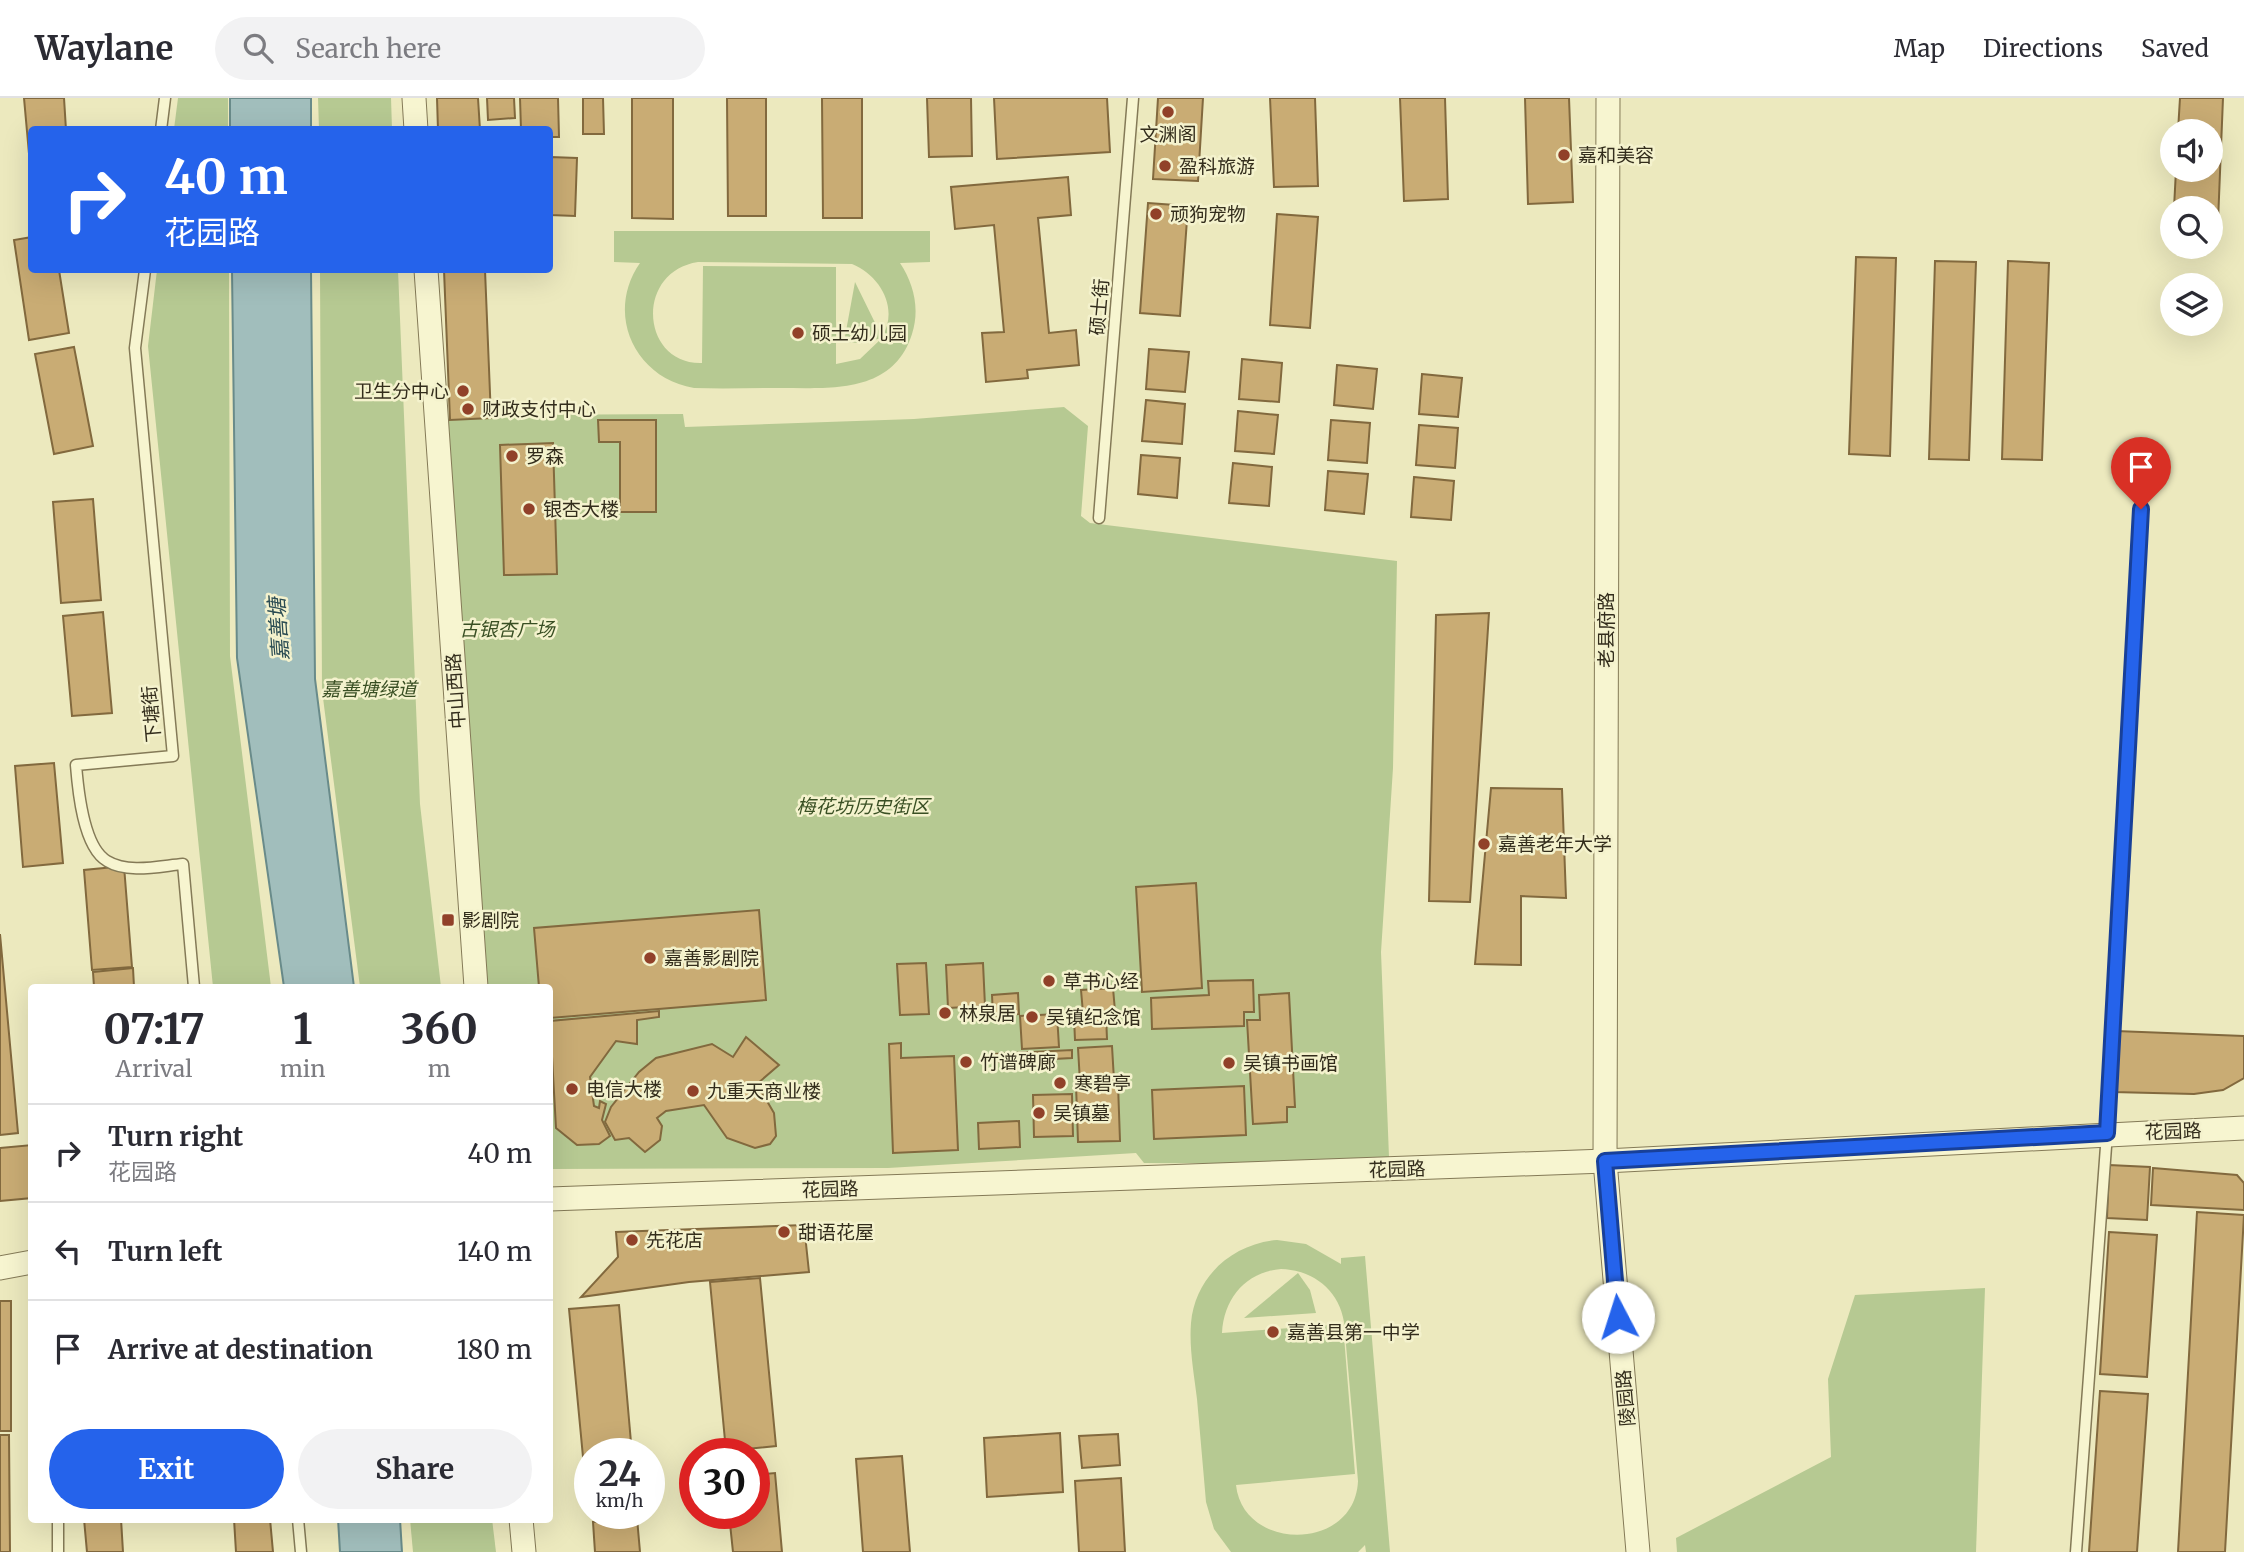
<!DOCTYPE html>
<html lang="en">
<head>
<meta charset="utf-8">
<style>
  body { margin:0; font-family:Merriweather,"Noto Sans SC",serif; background:#f2f2f3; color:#2b2b33; height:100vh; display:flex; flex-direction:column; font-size:26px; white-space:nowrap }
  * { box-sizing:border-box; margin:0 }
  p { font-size:23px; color:#7c7c81 }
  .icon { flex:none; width:38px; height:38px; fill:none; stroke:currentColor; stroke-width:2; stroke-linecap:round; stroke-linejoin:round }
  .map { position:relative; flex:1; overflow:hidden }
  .panel { position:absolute; left:28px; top:886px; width:525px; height:539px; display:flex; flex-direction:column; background:#fff; border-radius:7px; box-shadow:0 7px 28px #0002 }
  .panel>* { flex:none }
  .guide { position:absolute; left:28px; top:28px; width:525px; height:147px; border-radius:7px; box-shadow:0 7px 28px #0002; background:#2563eb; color:#fff; overflow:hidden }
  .tools { position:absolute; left:2160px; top:21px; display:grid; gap:14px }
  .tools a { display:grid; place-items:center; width:63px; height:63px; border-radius:50%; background:#fff; box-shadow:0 7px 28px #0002; font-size:35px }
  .speed { position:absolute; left:574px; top:1340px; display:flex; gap:14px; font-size:35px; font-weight:700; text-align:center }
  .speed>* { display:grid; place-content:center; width:91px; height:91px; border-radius:50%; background:#fff; box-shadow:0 7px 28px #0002; line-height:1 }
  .speed small { font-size:18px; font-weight:400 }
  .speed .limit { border:10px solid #d22; background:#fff; color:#111 }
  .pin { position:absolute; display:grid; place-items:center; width:60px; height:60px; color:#fff; margin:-72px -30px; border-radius:50% 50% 50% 0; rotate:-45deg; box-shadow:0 0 7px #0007 }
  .pin .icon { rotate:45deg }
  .me { position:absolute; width:77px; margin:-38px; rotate:355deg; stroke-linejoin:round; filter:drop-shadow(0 0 5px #0008) }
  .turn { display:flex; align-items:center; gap:24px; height:147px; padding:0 21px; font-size:32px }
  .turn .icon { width:91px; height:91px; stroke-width:2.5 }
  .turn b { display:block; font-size:49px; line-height:60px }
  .eta { display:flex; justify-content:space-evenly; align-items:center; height:119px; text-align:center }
  .eta b { font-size:42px; font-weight:700; line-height:49px }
  .button { display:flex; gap:14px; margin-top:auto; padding:14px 21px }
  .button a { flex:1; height:80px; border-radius:42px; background:#2563eb; color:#fff; font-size:28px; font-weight:700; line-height:80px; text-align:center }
  .button a+a { background:#f2f2f3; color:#2b2b33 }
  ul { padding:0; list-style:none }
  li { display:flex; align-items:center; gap:21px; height:98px; padding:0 21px; border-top:2px solid #e1e1e2 }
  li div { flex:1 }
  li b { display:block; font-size:26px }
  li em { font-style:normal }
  header { display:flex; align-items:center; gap:42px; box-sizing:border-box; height:98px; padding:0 35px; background:#fff; border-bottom:2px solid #e1e1e2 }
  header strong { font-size:33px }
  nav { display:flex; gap:38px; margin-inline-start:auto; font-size:24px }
  .search { width:490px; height:63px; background:#f2f2f3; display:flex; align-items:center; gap:18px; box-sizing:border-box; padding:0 24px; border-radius:38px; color:#7c7c81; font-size:26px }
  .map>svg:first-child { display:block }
  .green { fill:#b6c992; fill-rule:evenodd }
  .water { fill:#a1bebc; stroke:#698b8a; stroke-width:2 }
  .building { fill:#c9ac74; stroke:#82693e; stroke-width:2 }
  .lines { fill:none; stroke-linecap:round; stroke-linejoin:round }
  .service-casing { stroke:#847a57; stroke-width:13 }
  .minor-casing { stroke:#847a57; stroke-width:25 }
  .service { stroke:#f7f5d0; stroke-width:10 }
  .minor { stroke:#f7f5d0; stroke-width:23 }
  .route-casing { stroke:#184099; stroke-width:18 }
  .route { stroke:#2563eb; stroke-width:12 }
  .poi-dot { fill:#914129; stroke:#f4f2cd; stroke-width:2.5 }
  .labels { text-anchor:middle; stroke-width:5; stroke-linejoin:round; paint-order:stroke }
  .poi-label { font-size:19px; fill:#332d1c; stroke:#f4f2cd; text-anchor:start }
  .street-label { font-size:19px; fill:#332d1c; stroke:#f4f2cd }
  .park-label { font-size:19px; font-style:italic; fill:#394f23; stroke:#f4f2cd }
  .water-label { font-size:21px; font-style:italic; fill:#2b4c53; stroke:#f4f2cd }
</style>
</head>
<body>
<header>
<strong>Waylane</strong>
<div class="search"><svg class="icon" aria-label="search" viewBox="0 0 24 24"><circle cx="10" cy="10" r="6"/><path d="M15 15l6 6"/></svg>Search here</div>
<nav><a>Map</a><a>Directions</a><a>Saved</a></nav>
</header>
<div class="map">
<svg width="2244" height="1454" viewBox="0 0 2244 1454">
  <rect width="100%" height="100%" fill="#ece9be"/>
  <g class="green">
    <path d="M 178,0 L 228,0 L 228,31 L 174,31 Z"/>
    <path d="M 318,0 L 391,0 L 392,31 L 319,31 Z"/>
    <path d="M 614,133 L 930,133 L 930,164 L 900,165 C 914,186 920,211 912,236 C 893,296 831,290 780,290 C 751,290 723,291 694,290 C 634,280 605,215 640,165 L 614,164 ZM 698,164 L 852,166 C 881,178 899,211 882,239 L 855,184 L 844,244 L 861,245 L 882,240 L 860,261 L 836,266 L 836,169 L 703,168 L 702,265 C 641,267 634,174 698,164 Z"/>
    <path d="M 157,172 L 229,172 L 230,558 L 271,889 L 213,889 L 148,248 Z"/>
    <path d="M 320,172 L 398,172 L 420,706 L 441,889 L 360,889 L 322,592 Z"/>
    <path d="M 1064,309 L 1088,328 L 1081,418 L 1090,425 L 1397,463 L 1393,670 L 1381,854 L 1389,1059 L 1299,1066 L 1144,1065 L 1136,1055 L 888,1070 L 550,1071 L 550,889 L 485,889 L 443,322 L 498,317 L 683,316 L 685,329 L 914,321 Z"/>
    <path d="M 1277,1142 L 1306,1146 L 1341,1166 L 1341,1160 L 1365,1158 L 1390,1454 L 1366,1454 L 1365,1447 L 1358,1454 L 1231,1454 L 1214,1431 L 1206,1404 C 1203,1369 1200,1335 1197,1301 C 1194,1276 1189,1250 1191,1225 C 1195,1179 1232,1146 1277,1142 ZM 1281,1171 C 1313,1172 1339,1192 1344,1224 L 1358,1383 C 1355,1454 1243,1454 1236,1387 L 1355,1376 L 1343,1226 L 1222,1235 C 1224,1200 1246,1174 1281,1171 Z"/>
    <path d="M 1298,1175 L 1310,1192 L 1316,1215 L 1244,1220 Z"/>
    <path d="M 1985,1190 L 1976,1454 L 1677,1454 L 1676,1440 L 1831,1359 L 1828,1281 L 1855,1197 Z"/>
    <path d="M 410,1421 L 492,1421 L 496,1454 L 413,1454 Z"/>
  </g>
  <g class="water">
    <rect x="230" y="0" width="81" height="31"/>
    <path d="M 232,172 L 311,172 L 315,581 L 354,889 L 284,889 L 237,560 Z"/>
    <path d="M 338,1421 L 400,1421 L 402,1454 L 340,1454 Z"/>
  </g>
  <g class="building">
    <path d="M 24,0 L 64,0 L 66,32 L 32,32 L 32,89 Z"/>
    <path d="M 437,0 L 478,0 L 480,32 L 438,32 Z"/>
    <path d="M 487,0 L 514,0 L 515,20 L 488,22 Z"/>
    <path d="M 520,0 L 558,0 L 559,39 L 550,39 L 550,32 L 521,32 Z"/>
    <path d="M 583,0 L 603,0 L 604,36 L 583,36 Z"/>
    <path d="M 632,0 L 673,0 L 673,121 L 632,120 Z"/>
    <path d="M 727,0 L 766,0 L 766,118 L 728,118 Z"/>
    <path d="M 822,0 L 862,0 L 862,120 L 823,120 Z"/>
    <path d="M 927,0 L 971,0 L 972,58 L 929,59 Z"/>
    <path d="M 994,0 L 1107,0 L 1110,54 L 997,61 Z"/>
    <path d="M 1158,0 L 1203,0 L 1198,83 L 1153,81 Z"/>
    <path d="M 1270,0 L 1315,0 L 1318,88 L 1274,89 Z"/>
    <path d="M 1400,0 L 1445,0 L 1448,101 L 1404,103 Z"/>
    <path d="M 1525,0 L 1569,0 L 1573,104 L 1528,106 Z"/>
    <path d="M 2180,0 L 2223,0 L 2218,124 L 2210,124 L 2210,110 L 2174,110 L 2176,72 L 2210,72 L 2210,33 L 2178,33 Z"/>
    <path d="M 550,59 L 577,60 L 575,118 L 550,117 Z"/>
    <path d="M 1068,79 L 1071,117 L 1038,120 L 1049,235 L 1076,232 L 1079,267 L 1027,272 L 1028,280 L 986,284 L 982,235 L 1004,234 L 994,127 L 955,131 L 951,89 Z"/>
    <path d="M 1148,105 L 1188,108 L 1180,218 L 1140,215 Z"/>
    <path d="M 1277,116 L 1318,119 L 1310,230 L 1270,227 Z"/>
    <path d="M 32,139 L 32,172 L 59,172 L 69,235 L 29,242 L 14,142 Z"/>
    <path d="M 1856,159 L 1896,160 L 1890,358 L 1849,356 Z"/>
    <path d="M 1935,163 L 1976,164 L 1969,362 L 1929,361 Z"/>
    <path d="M 2008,163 L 2049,165 L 2042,362 L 2002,361 Z"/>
    <path d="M 444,172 L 485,172 L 491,320 L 450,322 Z"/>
    <path d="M 74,249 L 93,348 L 54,356 L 35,256 Z"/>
    <path d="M 1149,251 L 1189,254 L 1185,294 L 1146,291 Z"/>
    <path d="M 1242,261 L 1282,265 L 1279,304 L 1239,301 Z"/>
    <path d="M 1337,267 L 1377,271 L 1373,311 L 1334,307 Z"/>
    <path d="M 1422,276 L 1462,280 L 1458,319 L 1419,316 Z"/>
    <path d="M 1146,302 L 1185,306 L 1182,346 L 1142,343 Z"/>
    <path d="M 1238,313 L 1278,317 L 1274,356 L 1235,353 Z"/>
    <path d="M 598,322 L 656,322 L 656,414 L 620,414 L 620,344 L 599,344 Z"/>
    <path d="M 1331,322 L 1370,325 L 1367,365 L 1328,362 Z"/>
    <path d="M 1419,327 L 1458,330 L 1455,370 L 1416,367 Z"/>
    <path d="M 553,345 L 557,476 L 504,477 L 500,347 Z"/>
    <path d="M 1141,357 L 1180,360 L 1177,400 L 1138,396 Z"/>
    <path d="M 1233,365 L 1272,369 L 1269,408 L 1229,405 Z"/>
    <path d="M 1328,373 L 1368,376 L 1364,416 L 1325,412 Z"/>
    <path d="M 1414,379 L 1454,383 L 1451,422 L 1411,419 Z"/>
    <path d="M 93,401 L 101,502 L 61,505 L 53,404 Z"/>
    <path d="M 103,514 L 112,615 L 72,618 L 63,518 Z"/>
    <path d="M 1489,515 L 1470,804 L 1429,803 L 1436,517 Z"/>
    <path d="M 54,665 L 63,765 L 23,769 L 15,668 Z"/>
    <path d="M 1491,690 L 1562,691 L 1566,800 L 1521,798 L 1521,867 L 1475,866 Z"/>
    <path d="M 124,768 L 132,869 L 92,872 L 84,772 Z"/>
    <path d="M 1196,785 L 1202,890 L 1142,894 L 1136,789 Z"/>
    <path d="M 759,812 L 766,902 L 550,920 L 550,889 L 539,889 L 534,830 Z"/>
    <path d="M 0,836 L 18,1035 L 0,1037 Z"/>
    <path d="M 926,865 L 929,916 L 900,917 L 897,866 Z"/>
    <path d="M 983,865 L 985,908 L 948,910 L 946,867 Z"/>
    <path d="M 133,870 L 134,889 L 94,889 L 93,874 Z"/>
    <path d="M 1253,882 L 1254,914 L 1244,914 L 1244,928 L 1152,931 L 1151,900 L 1209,897 L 1208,883 Z"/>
    <path d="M 1113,890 L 1115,913 L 1083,915 L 1081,892 Z"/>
    <path d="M 1018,895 L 1019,916 L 993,918 L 992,897 Z"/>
    <path d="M 1289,895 L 1295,1009 L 1287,1009 L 1287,1024 L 1253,1026 L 1247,922 L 1260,922 L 1259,897 Z"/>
    <path d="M 659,913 L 659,919 L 637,922 L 637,946 L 616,943 L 590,979 L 594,1008 L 599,1010 L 600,1003 L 606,1006 L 602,1022 L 610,1038 L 599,1046 L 577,1047 L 556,1030 L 550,923 Z"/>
    <path d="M 1057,916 L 1059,949 L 1022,951 L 1020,918 Z"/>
    <path d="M 1106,917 L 1107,941 L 1075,942 L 1074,919 Z"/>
    <path d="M 2116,933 L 2244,938 L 2244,980 L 2223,992 L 2194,996 L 2113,994 Z"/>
    <path d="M 746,939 L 779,967 L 757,986 L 774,1015 L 776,1038 L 770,1046 L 755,1050 L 727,1040 L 704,1007 L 666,1013 L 657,1020 L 662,1028 L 660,1042 L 645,1054 L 629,1040 L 615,1042 L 605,1024 L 611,1009 L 639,974 L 656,960 L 712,946 L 733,959 Z"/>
    <path d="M 901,945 L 901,960 L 954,958 L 958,1052 L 893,1055 L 889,946 Z"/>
    <path d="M 1112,948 L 1114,982 L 1080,984 L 1078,950 Z"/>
    <path d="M 1072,952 L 1072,960 L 995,964 L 994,956 Z"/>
    <path d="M 1118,986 L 1120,1043 L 1078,1044 L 1076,987 Z"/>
    <path d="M 1244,988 L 1246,1037 L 1154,1041 L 1152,992 Z"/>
    <path d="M 1072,996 L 1073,1038 L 1034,1039 L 1033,997 Z"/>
    <path d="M 1019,1023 L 1020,1049 L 979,1051 L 978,1025 Z"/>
    <path d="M 32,1047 L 32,1100 L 0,1103 L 0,1050 Z"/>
    <path d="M 2109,1067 L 2150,1069 L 2147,1122 L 2107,1120 Z"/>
    <path d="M 2153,1070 L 2237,1077 L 2244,1085 L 2244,1112 L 2151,1107 Z"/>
    <path d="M 2197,1114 L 2244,1117 L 2225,1454 L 2178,1454 Z"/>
    <path d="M 804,1127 L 809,1174 L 689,1184 L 581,1199 L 618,1159 L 616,1134 Z"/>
    <path d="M 2109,1134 L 2157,1137 L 2147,1279 L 2100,1276 Z"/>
    <path d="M 760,1180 L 776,1348 L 726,1353 L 710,1184 Z"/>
    <rect x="0" y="1203" width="11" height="130"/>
    <path d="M 619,1207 L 632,1356 L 590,1356 L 590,1380 L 585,1380 L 569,1211 Z"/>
    <path d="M 2100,1293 L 2148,1296 L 2137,1454 L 2089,1454 Z"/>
    <path d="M 1060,1335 L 1063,1394 L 987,1399 L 984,1340 Z"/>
    <path d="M 1118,1336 L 1120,1367 L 1082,1370 L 1079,1338 Z"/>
    <path d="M 0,1337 L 9,1337 L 10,1454 L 0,1454 Z"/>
    <path d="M 902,1358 L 910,1454 L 863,1454 L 856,1361 Z"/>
    <path d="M 775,1375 L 782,1454 L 733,1454 L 729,1416 L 754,1416 L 754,1377 Z"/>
    <path d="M 1121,1380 L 1125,1454 L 1079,1454 L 1075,1383 Z"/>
    <path d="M 637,1420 L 640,1454 L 595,1454 L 593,1424 Z"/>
    <path d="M 84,1421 L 121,1421 L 123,1454 L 87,1454 Z"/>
    <path d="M 234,1421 L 270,1421 L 273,1454 L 236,1454 Z"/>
  </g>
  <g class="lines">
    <g class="service-casing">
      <g id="service">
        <path d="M 161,32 L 165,0"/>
        <path d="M 145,172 L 135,250 L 173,658 L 76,667 C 78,692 83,749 107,763 C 128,776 160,768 183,766 L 194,889"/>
        <path d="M 1099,420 L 1133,0"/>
        <path d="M 58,1421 L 58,1454"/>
        <path d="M 298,1421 L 301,1454"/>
        <path d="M 2076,1454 L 2107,1035 L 2141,411"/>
      </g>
    </g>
    <g class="minor-casing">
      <g id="minor">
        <path d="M 414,0 L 416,32"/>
        <path d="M 1608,0 L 1605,1063 L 1638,1454"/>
        <path d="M 426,172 L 476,889"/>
        <path d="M 550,1101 L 1605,1063 L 2244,1030"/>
        <path d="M 0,1170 L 32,1164"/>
        <path d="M 521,1421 L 524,1454"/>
      </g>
    </g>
    <use href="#service" class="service"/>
    <use href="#minor" class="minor"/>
  </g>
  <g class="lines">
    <g class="route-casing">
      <path id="route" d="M 1618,1219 L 1605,1063 L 2107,1035 L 2141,411"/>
    </g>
    <use href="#route" class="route"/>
  </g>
  <g class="poi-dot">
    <circle cx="1168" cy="14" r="7"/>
    <circle cx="1564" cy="57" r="7"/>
    <circle cx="1165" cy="68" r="7"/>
    <circle cx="1156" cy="116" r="7"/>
    <circle cx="798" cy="235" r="7"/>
    <circle cx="463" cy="293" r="7"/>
    <circle cx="468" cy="311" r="7"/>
    <circle cx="512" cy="358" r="7"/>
    <circle cx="529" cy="411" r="7"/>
    <circle cx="1484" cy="746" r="7"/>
    <rect x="441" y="815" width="14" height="14" rx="3.5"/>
    <circle cx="650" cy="860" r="7"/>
    <circle cx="1049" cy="883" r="7"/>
    <circle cx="945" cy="915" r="7"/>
    <circle cx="1032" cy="919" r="7"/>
    <circle cx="966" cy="964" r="7"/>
    <circle cx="1229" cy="965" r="7"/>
    <circle cx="1060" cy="985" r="7"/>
    <circle cx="572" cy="991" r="7"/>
    <circle cx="693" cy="993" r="7"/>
    <circle cx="1039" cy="1015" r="7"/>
    <circle cx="784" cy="1134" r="7"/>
    <circle cx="632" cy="1142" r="7"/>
    <circle cx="1273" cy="1234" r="7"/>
  </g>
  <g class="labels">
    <g class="poi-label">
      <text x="1168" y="43" text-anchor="middle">文渊阁</text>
      <text x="1578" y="64">嘉和美容</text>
      <text x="1179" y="75">盈科旅游</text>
      <text x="1170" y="123">顽狗宠物</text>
      <text x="812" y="242">硕士幼儿园</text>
      <text x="449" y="300" text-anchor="end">卫生分中心</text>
      <text x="482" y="318">财政支付中心</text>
      <text x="526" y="365">罗森</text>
      <text x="543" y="418">银杏大楼</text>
      <text x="1498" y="753">嘉善老年大学</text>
      <text x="462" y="829">影剧院</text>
      <text x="664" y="867">嘉善影剧院</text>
      <text x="1063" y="890">草书心经</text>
      <text x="959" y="922">林泉居</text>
      <text x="1046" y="926">吴镇纪念馆</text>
      <text x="980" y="971">竹谱碑廊</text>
      <text x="1243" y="972">吴镇书画馆</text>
      <text x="1074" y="992">寒碧亭</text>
      <text x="586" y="998">电信大楼</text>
      <text x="707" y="1000">九重天商业楼</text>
      <text x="1053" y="1022">吴镇墓</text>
      <text x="798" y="1141">甜语花屋</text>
      <text x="646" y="1149">先花店</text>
      <text x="1287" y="1241">嘉善县第一中学</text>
    </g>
    <g class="street-label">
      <text transform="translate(1099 209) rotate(-85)" y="7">硕士街</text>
      <text transform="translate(1606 532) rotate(-90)" y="7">老县府路</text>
      <text transform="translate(455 593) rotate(-94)" y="7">中山西路</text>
      <text transform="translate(151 616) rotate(-95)" y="7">下塘街</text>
      <text transform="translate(2173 1033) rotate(-2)" y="7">花园路</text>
      <text transform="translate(1397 1071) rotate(-2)" y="7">花园路</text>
      <text transform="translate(830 1091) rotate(-2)" y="7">花园路</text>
      <text transform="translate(1625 1300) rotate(-95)" y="7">陵园路</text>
    </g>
    <g class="park-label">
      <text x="507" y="538">古银杏广场</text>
      <text x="369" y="598">嘉善塘绿道</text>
      <text x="863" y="715">梅花坊历史街区</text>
    </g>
    <g class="water-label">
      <text transform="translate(279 531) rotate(-94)" y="7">嘉善塘</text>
    </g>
  </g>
</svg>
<div class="tools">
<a><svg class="icon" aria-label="sound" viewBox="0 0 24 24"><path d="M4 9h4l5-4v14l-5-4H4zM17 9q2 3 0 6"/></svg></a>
<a><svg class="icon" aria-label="search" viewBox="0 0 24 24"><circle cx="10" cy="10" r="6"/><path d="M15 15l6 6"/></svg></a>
<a><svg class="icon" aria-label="layers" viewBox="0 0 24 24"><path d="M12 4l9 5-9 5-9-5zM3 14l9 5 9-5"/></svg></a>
</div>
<div class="speed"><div>24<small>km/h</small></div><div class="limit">30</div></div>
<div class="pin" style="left:2141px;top:411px;background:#d93025"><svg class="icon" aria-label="arrive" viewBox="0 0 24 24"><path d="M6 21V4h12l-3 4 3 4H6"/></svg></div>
<svg class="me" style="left:1618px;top:1219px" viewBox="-20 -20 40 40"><circle r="19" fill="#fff"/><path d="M0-13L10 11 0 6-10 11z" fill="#2563eb"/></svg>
<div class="guide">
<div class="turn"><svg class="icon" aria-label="right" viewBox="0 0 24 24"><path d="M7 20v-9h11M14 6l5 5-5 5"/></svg><div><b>40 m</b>花园路</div></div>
</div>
<section class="panel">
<div class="eta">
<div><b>07:17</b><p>Arrival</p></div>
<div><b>1</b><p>min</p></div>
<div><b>360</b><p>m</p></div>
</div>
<ul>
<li><svg class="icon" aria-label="right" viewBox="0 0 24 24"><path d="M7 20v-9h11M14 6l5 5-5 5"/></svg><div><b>Turn right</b><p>花园路</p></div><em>40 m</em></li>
<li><svg class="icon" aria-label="left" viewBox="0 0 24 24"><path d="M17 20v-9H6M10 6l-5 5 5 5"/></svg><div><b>Turn left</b></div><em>140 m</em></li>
<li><svg class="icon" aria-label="arrive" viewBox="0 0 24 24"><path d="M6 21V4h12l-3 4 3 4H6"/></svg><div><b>Arrive at destination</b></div><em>180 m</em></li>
</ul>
<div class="button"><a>Exit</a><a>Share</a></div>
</section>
</div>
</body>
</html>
